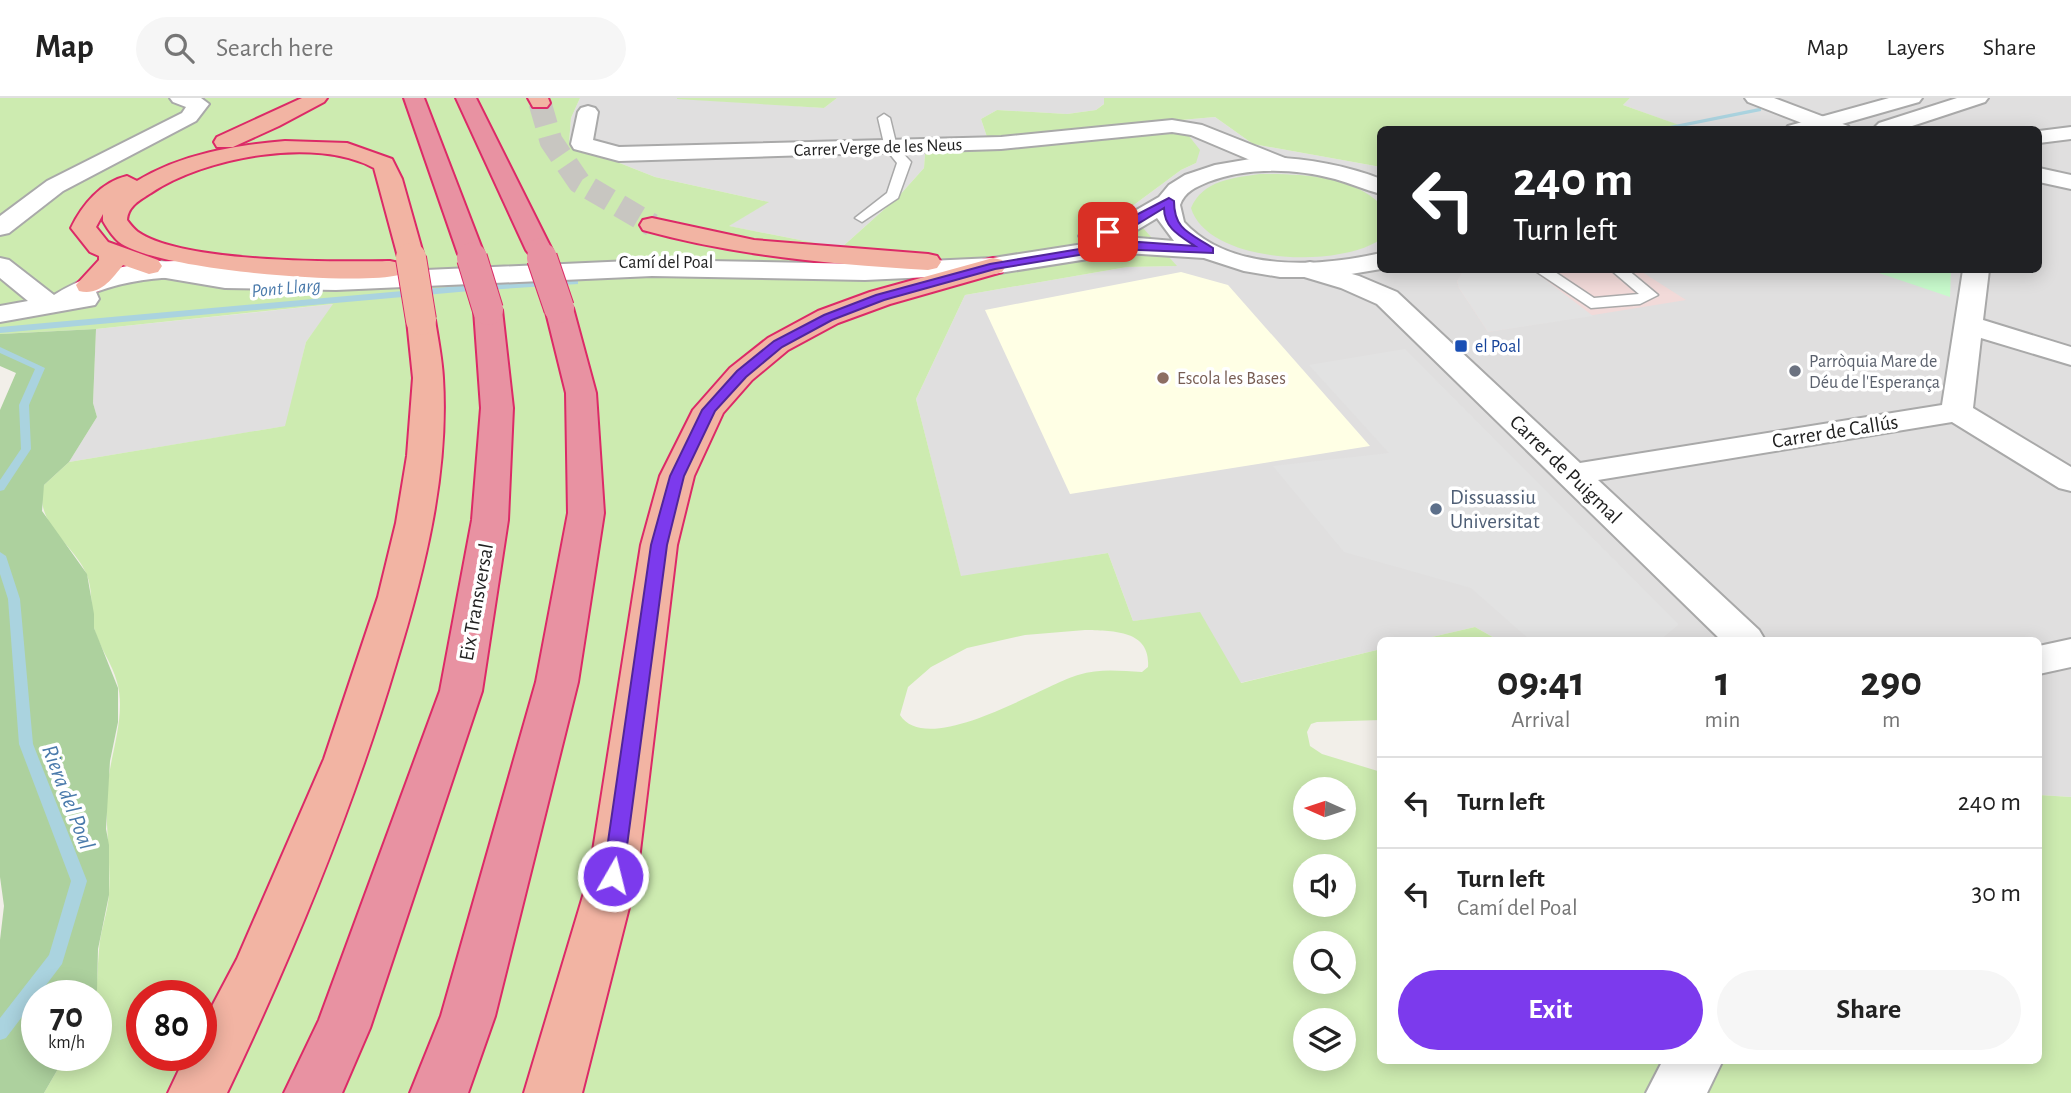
<!DOCTYPE html>
<html lang="en">
<head>
<meta charset="utf-8">
<style>
  body { margin:0; font-family:"Alegreya Sans",sans-serif; background:#f6f6f6; color:#222; height:100vh; display:flex; flex-direction:column; font-size:26px; white-space:nowrap }
  * { box-sizing:border-box; margin:0 }
  p { font-size:23px; color:#767676 }
  .icon { flex:none; width:38px; height:38px; fill:none; stroke:currentColor; stroke-width:2; stroke-linecap:round; stroke-linejoin:round }
  .map { position:relative; flex:1; overflow:hidden }
  .details { position:absolute; left:1377px; top:539px; width:665px; height:427px; display:flex; flex-direction:column; background:#fff; border-radius:10px; box-shadow:0 4px 18px #0003 }
  .details>* { flex:none }
  .banner { position:absolute; left:1377px; top:28px; width:665px; height:147px; border-radius:10px; box-shadow:0 4px 18px #0003; background:#202124; color:#fff; overflow:hidden }
  .needle { width:46px; rotate:273deg }
  .controls { position:absolute; left:1293px; top:679px; display:grid; gap:14px }
  .controls a { display:grid; place-items:center; width:63px; height:63px; border-radius:50%; background:#fff; box-shadow:0 4px 18px #0003; font-size:35px }
  .speed { position:absolute; left:21px; top:882px; display:flex; gap:14px; font-size:35px; font-weight:700; text-align:center }
  .speed>* { display:grid; place-content:center; width:91px; height:91px; border-radius:50%; background:#fff; box-shadow:0 4px 18px #0003; line-height:1 }
  .speed small { font-size:18px; font-weight:400 }
  .speed .limit { border:10px solid #d22; background:#fff; color:#111 }
  .pin { position:absolute; display:grid; place-items:center; width:60px; height:60px; color:#fff; margin:-30px; border-radius:14px; box-shadow:0 4px 10px #0006 }
  .me { position:absolute; width:77px; margin:-38px; rotate:8deg; stroke-linejoin:round; filter:drop-shadow(0 0 5px #0008) }
  .turn { display:flex; align-items:center; gap:24px; height:147px; padding:0 21px; font-size:32px }
  .turn .icon { width:91px; height:91px; stroke-width:2.5 }
  .turn b { display:block; font-size:49px; line-height:60px }
  .eta { display:flex; justify-content:space-evenly; align-items:center; height:119px; text-align:center }
  .eta b { font-size:42px; font-weight:700; line-height:49px }
  .button { display:flex; gap:14px; margin-top:auto; padding:14px 21px }
  .button a { flex:1; height:80px; border-radius:42px; background:#7c3aed; color:#fff; font-size:28px; font-weight:700; line-height:80px; text-align:center }
  .button a+a { background:#f6f6f6; color:#222 }
  ul { padding:0; list-style:none }
  li { display:flex; align-items:center; gap:21px; height:91px; padding:0 21px; border-top:2px solid #e0e0e0 }
  li div { flex:1 }
  li b { display:block; font-size:26px }
  li em { font-style:normal }
  header { display:flex; align-items:center; gap:42px; box-sizing:border-box; height:98px; padding:0 35px; background:#fff; border-bottom:2px solid #e0e0e0 }
  header strong { font-size:33px }
  nav { display:flex; gap:38px; margin-inline-start:auto; font-size:24px }
  .search { width:490px; height:63px; background:#f6f6f6; display:flex; align-items:center; gap:18px; box-sizing:border-box; padding:0 24px; border-radius:38px; color:#767676; font-size:26px }
  .map>svg:first-child { display:block }
  .residential { fill:#e0dfdf }
  .commercial { fill:#f2dad9 }
  .education { fill:#ffffe5 }
  .grass { fill:#cdebb0; fill-rule:evenodd }
  .forest { fill:#add19e }
  .park { fill:#c8facc }
  .parking { fill:#e2e2e2 }
  .lines { fill:none; stroke-linecap:round; stroke-linejoin:round }
  .stream { fill:#aad3df; fill-rule:evenodd }
  .trunk-tunnel { stroke:#c8c6c1; stroke-width:23; stroke-dasharray:23 11; stroke-linecap:butt }
  .service-casing { stroke:#a9a9a9; stroke-width:3 }
  .minor-casing { stroke:#a9a9a9; stroke-width:4 }
  .tertiary-casing { stroke:#a9a9a9; stroke-width:4 }
  .trunk-casing { stroke:#dc2a67; stroke-width:4 }
  .motorway-casing { stroke:#dc2a67; stroke-width:4 }
  .service { fill:#fff; fill-rule:evenodd }
  .minor { fill:#fff; fill-rule:evenodd }
  .tertiary { fill:#fff; fill-rule:evenodd }
  .trunk { fill:#f2b4a3; fill-rule:evenodd }
  .motorway { fill:#e892a2; fill-rule:evenodd }
  .trunk-bridge-far1-casing { stroke:#dc2a67; stroke-width:24; stroke-linecap:butt }
  .trunk-bridge-casing { stroke:#dc2a67; stroke-width:32; stroke-linecap:butt }
  .motorway-bridge-far1-casing { stroke:#dc2a67; stroke-width:24; stroke-linecap:butt }
  .motorway-bridge-casing { stroke:#dc2a67; stroke-width:32; stroke-linecap:butt }
  .trunk-bridge-far1 { stroke:#f2b4a3; stroke-width:23 }
  .trunk-bridge { stroke:#f2b4a3; stroke-width:30 }
  .motorway-bridge-far1 { stroke:#e892a2; stroke-width:23 }
  .motorway-bridge { stroke:#e892a2; stroke-width:30 }
  .route { fill:#7c3aed; stroke:#51269a; stroke-width:2 }
  .transit-dot { fill:#1a4fb4; stroke:#fff; stroke-width:2.5 }
  .worship-dot { fill:#6b7280; stroke:#fff; stroke-width:2.5 }
  .education-dot { fill:#8d6e63; stroke:#fff; stroke-width:2.5 }
  .service-dot { fill:#5c6f8a; stroke:#fff; stroke-width:2.5 }
  .labels { text-anchor:middle; stroke-width:7; stroke-linejoin:round; paint-order:stroke }
  .far-street-label { font-size:18px; fill:#222; stroke:#fff }
  .far-transit-label { font-size:18px; fill:#164399; stroke:#fff; text-anchor:start }
  .far-worship-label { font-size:18px; fill:#5b616d; stroke:#fff; text-anchor:start }
  .far-education-label { font-size:18px; fill:#785e54; stroke:#fff; text-anchor:start }
  .far-water-label { font-size:19px; font-style:italic; fill:#4a7aab; stroke:#fff }
  .street-label { font-size:21px; fill:#222; stroke:#fff }
  .service-label { font-size:21px; fill:#4e5e75; stroke:#fff; text-anchor:start }
  .water-label { font-size:23px; font-style:italic; fill:#4a7aab; stroke:#fff }
</style>
</head>
<body>
<header>
<strong>Map</strong>
<div class="search"><svg class="icon" aria-label="search" viewBox="0 0 24 24"><circle cx="10" cy="10" r="6"/><path d="M15 15l6 6"/></svg>Search here</div>
<nav><a>Map</a><a>Layers</a><a>Share</a></nav>
</header>
<div class="map">
<svg width="2071" height="995" viewBox="0 0 2071 995">
  <rect width="100%" height="100%" fill="#f2efe9"/>
  <g class="residential">
    <path d="M 580,0 L 677,0 L 824,10 L 837,0 L 1104,0 L 1105,5 L 1096,12 L 1067,16 L 997,12 L 981,21 L 987,39 L 1215,19 L 1253,46 L 1381,69 L 1381,172 L 2039,172 L 2039,32 L 1663,31 L 1681,28 L 1623,7 L 1630,0 L 2071,0 L 2071,699 L 2039,697 L 2039,542 L 1498,542 L 1475,529 L 1419,542 L 1381,542 L 1381,551 L 1240,585 L 1200,515 L 1133,523 L 1108,455 L 961,479 L 916,301 L 965,197 L 1127,169 L 1176,168 L 1127,112 L 1181,72 L 1196,65 L 1165,34 L 925,56 L 924,70 L 898,99 L 841,150 L 728,128 L 768,104 L 655,79 L 569,45 L 571,20 Z"/>
    <path d="M 334,206 L 306,244 L 286,328 L 69,364 L 97,319 L 93,305 L 96,231 Z"/>
  </g>
  <path class="commercial" d="M 1464,172 L 1639,172 L 1686,202 L 1488,234 L 1459,190 L 1457,183 Z"/>
  <path class="education" d="M 1181,174 L 1228,187 L 1370,348 L 1070,396 L 985,212 Z"/>
  <g class="grass">
    <path d="M 0,0 L 580,0 L 571,20 L 569,45 L 655,79 L 769,104 L 729,128 L 841,150 L 898,99 L 924,70 L 925,56 L 1165,34 L 1189,38 L 1200,52 L 1196,65 L 1181,72 L 1127,112 L 1177,168 L 1127,169 L 965,197 L 916,301 L 961,478 L 1108,455 L 1133,523 L 1200,514 L 1241,585 L 1381,551 L 1381,622 L 1317,624 L 1311,626 L 1307,634 L 1310,648 L 1322,656 L 1381,674 L 1381,962 L 2039,962 L 2039,697 L 2071,699 L 2071,995 L 44,995 L 66,957 L 96,957 C 96,921 96,888 99,852 C 100,833 108,815 109,795 C 111,761 105,728 107,694 C 109,659 127,618 117,584 C 112,565 99,549 94,530 C 90,513 94,490 85,473 C 71,444 33,424 44,387 L 69,364 L 285,328 L 306,244 L 333,206 L 96,231 L 0,236 ZM 1085,532 C 1111,533 1151,531 1148,569 L 1142,574 C 1120,573 1101,570 1078,577 C 1045,586 928,661 900,617 L 908,589 L 931,569 L 967,550 L 1025,537 ZM 1306,691 L 1344,691 L 1344,730 L 1306,730 ZM 1306,768 L 1344,768 L 1344,807 L 1306,807 ZM 1306,845 L 1344,845 L 1344,884 L 1306,884 ZM 142,898 L 201,898 L 201,957 L 142,957 ZM 1306,922 L 1344,922 L 1344,961 L 1306,961 Z"/>
    <path d="M 837,0 L 824,10 L 677,1 L 677,0 Z"/>
    <path d="M 1104,0 L 1630,0 L 1623,7 L 1682,28 L 1663,32 L 1381,32 L 1381,69 L 1253,46 L 1215,19 L 987,39 L 981,21 L 997,12 L 1067,16 L 1096,12 L 1104,6 Z"/>
    <path d="M 1260,76 C 1298,76 1353,77 1381,107 L 1381,141 C 1339,171 1208,166 1191,110 C 1203,82 1233,80 1260,76 Z"/>
    <path d="M 1475,529 L 1498,542 L 1419,542 Z"/>
  </g>
  <path class="forest" d="M 96,231 L 93,305 L 97,319 L 69,364 L 44,387 L 42,413 L 87,476 L 94,516 L 94,530 L 118,590 L 118,624 L 110,663 L 106,731 L 109,747 L 109,797 L 98,851 L 97,892 L 95,898 L 37,898 L 37,957 L 66,957 L 44,995 L 0,995 L 0,842 L 4,808 L 0,779 L 0,312 L 16,275 L 0,268 L 0,236 Z"/>
  <path class="park" d="M 1870,172 L 1951,172 L 1950,199 Z"/>
  <g class="parking">
    <path d="M 1464,172 L 1533,172 L 1593,218 L 1488,234 L 1459,190 L 1457,183 Z"/>
    <path d="M 1405,251 L 1678,526 L 1678,527 L 1660,542 L 1530,542 L 1471,490 L 1344,454 L 1273,368 L 1389,355 L 1309,267 Z"/>
  </g>
  <g class="lines">
    <g class="stream">
      <path d="M 1759,10 L 1761,11 L 1761,13 L 1666,32 L 1650,32 Z"/>
      <path d="M 575,181 L 578,182 L 578,186 L 470,193 L 0,235 L 0,229 L 470,187 Z"/>
      <path d="M 0,249 L 45,270 L 29,307 L 31,351 L 4,392 L 0,393 L 0,382 L 21,351 L 19,307 L 35,271 L 0,255 Z"/>
      <path d="M 0,454 L 6,458 L 20,501 L 33,646 L 87,783 L 62,866 L 6,940 L 0,942 L 0,920 L 49,857 L 71,783 L 19,646 L 8,501 L 0,476 Z"/>
    </g>
    <path class="trunk-tunnel" d="M 540,5 L 551,43 L 579,84 L 652,127"/>
    <g class="service-casing">
      <g id="service">
        <path d="M 884,16 L 890,20 L 897,49 L 911,64 L 898,100 L 862,124 L 855,120 L 887,95 L 897,65 L 885,50 L 878,20 Z"/>
        <path d="M 1534,172 L 1552,172 L 1594,200 L 1639,196 L 1611,172 L 1628,172 L 1658,197 L 1640,206 L 1591,210 Z"/>
      </g>
    </g>
    <g class="minor-casing">
      <g id="minor">
        <path d="M 170,0 L 201,0 L 209,6 L 196,23 L 63,93 L 9,135 L 0,137 L 0,118 L 47,83 L 182,15 L 186,9 L 173,4 Z"/>
        <path d="M 1745,0 L 1774,0 L 1848,28 L 1851,32 L 1820,32 L 1748,4 Z"/>
        <path d="M 588,8 L 595,10 L 598,14 L 593,42 L 619,49 L 1001,39 L 1172,22 L 1202,27 L 1290,62 L 1293,67 L 1290,72 L 1274,72 L 1191,37 L 1172,34 L 1001,51 L 619,63 L 574,51 L 571,46 L 578,14 L 581,10 Z"/>
        <path d="M 2071,29 L 2071,41 L 2039,45 L 2039,33 Z"/>
        <path d="M 2039,70 L 2071,77 L 2071,91 L 2039,84 Z"/>
        <path d="M 0,160 L 9,162 L 54,197 C 130,150 203,164 288,169 L 297,171 L 301,177 L 297,183 L 288,185 C 223,181 159,170 96,194 L 99,201 L 95,207 L 0,224 L 0,208 L 28,203 L 0,180 Z"/>
        <path d="M 1310,164 L 1359,178 L 1397,194 L 1580,365 L 1942,307 L 1963,172 L 1989,172 L 1983,222 L 2071,249 L 2071,267 L 1981,240 L 1973,310 L 2071,369 L 2071,393 L 2059,390 L 1952,324 L 1598,382 L 1759,532 L 1765,542 L 1721,542 L 1377,206 L 1341,190 L 1301,178 L 1297,172 L 1301,166 Z"/>
        <path d="M 2071,541 L 2071,569 L 2039,576 L 2039,548 Z"/>
        <path d="M 1663,962 L 1723,962 L 1707,995 L 1646,995 Z"/>
      </g>
    </g>
    <g class="tertiary-casing">
      <g id="tertiary">
        <path d="M 1889,0 L 1922,0 L 1919,4 L 1821,32 L 1785,32 L 1788,28 Z"/>
        <path d="M 1957,0 L 1988,0 L 1985,4 L 1900,32 L 1877,32 L 1875,29 L 1879,25 Z"/>
        <path d="M 1262,59 C 1303,60 1342,66 1381,81 L 1381,96 C 1365,92 1350,85 1335,81 C 1294,70 1247,69 1208,84 C 1196,89 1184,94 1180,107 L 1184,124 C 1231,175 1320,169 1381,155 L 1381,171 L 1333,179 L 1280,179 L 1244,173 L 1204,160 L 1126,155 L 993,176 L 865,182 L 652,178 L 336,192 L 225,190 L 154,178 L 145,176 L 141,170 L 145,164 L 154,162 L 225,174 L 336,176 L 652,162 L 865,166 L 993,160 L 1090,145 L 1083,143 L 1079,138 L 1083,133 L 1119,122 L 1159,99 L 1169,87 L 1185,77 L 1215,67 ZM 1157,120 L 1174,143 L 1126,139 L 1101,143 L 1137,132 Z"/>
      </g>
    </g>
    <g class="trunk-casing">
      <g id="trunk">
        <path d="M 302,0 L 327,0 L 324,4 L 279,28 L 233,49 L 217,49 L 214,44 L 217,39 Z"/>
        <path d="M 528,0 L 548,0 L 550,5 L 547,9 L 533,9 Z"/>
        <path d="M 285,43 L 347,45 L 392,61 L 402,81 L 424,159 L 420,164 L 411,167 L 402,164 L 398,159 L 374,70 C 316,38 204,59 151,95 C 140,102 128,108 127,122 C 130,126 134,131 138,134 C 183,165 334,164 390,163 L 399,165 L 403,171 L 399,177 C 354,188 155,172 119,144 C 113,139 107,130 103,123 L 103,116 L 96,129 L 108,144 L 158,162 L 162,168 L 158,174 L 149,176 L 123,167 C 111,182 100,198 79,193 L 76,187 L 99,162 L 99,158 L 90,154 L 71,130 C 82,107 101,84 127,78 L 137,83 C 181,56 235,47 285,43 Z"/>
        <path d="M 652,120 L 754,142 L 928,156 L 937,158 L 941,164 L 937,170 L 928,172 C 831,166 737,158 643,132 L 640,127 L 643,122 Z"/>
        <path d="M 993,160 L 1002,162 L 1006,168 L 1002,174 L 890,206 L 838,225 L 788,252 L 752,282 L 723,315 L 694,378 L 677,447 L 637,778 L 582,995 L 524,995 L 589,778 L 641,447 L 660,378 L 693,312 L 730,270 L 768,240 L 818,213 L 870,194 Z"/>
        <path d="M 421,214 L 431,216 L 435,222 C 438,241 442,261 443,280 C 449,377 424,475 396,566 C 352,714 293,856 227,995 L 168,995 L 186,957 L 201,957 L 201,929 L 237,861 L 324,661 L 378,499 L 396,425 L 407,358 L 413,280 L 407,222 L 411,216 Z"/>
      </g>
    </g>
    <g class="motorway-casing">
      <g id="motorway">
        <path d="M 404,0 L 424,0 L 484,156 L 480,161 L 471,164 L 462,161 L 458,156 Z"/>
        <path d="M 456,0 L 476,0 L 552,152 L 548,157 L 539,160 L 530,157 L 526,152 Z"/>
        <path d="M 559,202 L 569,204 L 573,210 L 596,295 L 604,415 L 578,584 L 495,918 L 468,995 L 410,995 L 441,918 L 536,584 L 568,415 L 566,295 L 545,210 L 549,204 Z"/>
        <path d="M 488,204 L 498,206 L 502,212 L 513,310 L 508,422 L 482,593 L 370,930 L 342,995 L 284,995 L 319,922 L 440,593 L 472,422 L 481,310 L 474,212 L 478,206 Z"/>
      </g>
    </g>
    <use href="#service" class="service"/>
    <use href="#minor" class="minor"/>
    <use href="#tertiary" class="tertiary"/>
    <use href="#trunk" class="trunk"/>
    <use href="#motorway" class="motorway"/>
    <g class="trunk-bridge-far1-casing">
      <path id="trunk-bridge-far1" d="M 411,159 L 411,162"/>
    </g>
    <g class="trunk-bridge-casing">
      <path id="trunk-bridge" d="M 411,160 L 421,222"/>
    </g>
    <g class="motorway-bridge-far1-casing">
      <g id="motorway-bridge-far1">
        <path d="M 539,152 L 542,162"/>
        <path d="M 471,156 L 473,162"/>
      </g>
    </g>
    <g class="motorway-bridge-casing">
      <g id="motorway-bridge">
        <path d="M 472,160 L 488,212"/>
        <path d="M 542,160 L 559,210"/>
      </g>
    </g>
    <use href="#trunk-bridge-far1" class="trunk-bridge-far1"/>
    <use href="#trunk-bridge" class="trunk-bridge"/>
    <use href="#motorway-bridge-far1" class="motorway-bridge-far1"/>
    <use href="#motorway-bridge" class="motorway-bridge"/>
  </g>
  <path class="route" d="M 1169,100 L 1174,103 C 1174,132 1190,135 1213,150 L 1213,155 L 1115,151 L 995,171 L 884,202 L 832,222 L 782,249 L 746,279 L 715,313 L 684,378 L 667,447 L 623,778 L 620,784 L 613,787 L 606,784 L 603,778 L 651,447 L 670,378 L 702,312 L 737,273 L 774,243 L 824,217 L 876,197 L 990,166 L 1115,145 L 1139,144 L 1195,148 C 1180,138 1164,130 1164,110 L 1131,130 L 1108,137 L 1103,134 Z"/>
  <rect class="transit-dot" x="1454" y="241" width="14" height="14" rx="3.5"/>
  <circle class="worship-dot" cx="1795" cy="273" r="7"/>
  <circle class="education-dot" cx="1163" cy="280" r="7"/>
  <circle class="service-dot" cx="1436" cy="411" r="7"/>
  <g class="labels">
    <g class="far-street-label">
      <text transform="translate(878 49) rotate(-2)" y="6">Carrer Verge de les Neus</text>
      <text x="666" y="170">Camí del Poal</text>
    </g>
    <g class="far-transit-label">
      <text x="1475" y="254">el Poal</text>
    </g>
    <g class="far-worship-label">
      <text x="1809" y="269">Parròquia Mare de<tspan x="1809" dy="21">Déu de l'Esperança</tspan></text>
    </g>
    <g class="far-education-label">
      <text x="1177" y="286">Escola les Bases</text>
    </g>
    <g class="far-water-label">
      <text transform="translate(286 189) rotate(-5)" y="7">Pont Llarg</text>
    </g>
    <g class="street-label">
      <text transform="translate(1835 333) rotate(-9)" y="7">Carrer de Callús</text>
      <text transform="translate(1566 371) rotate(44)" y="7">Carrer de Puigmal</text>
      <text transform="translate(476 504) rotate(-80)" y="7">Eix Transversal</text>
    </g>
    <g class="service-label">
      <text x="1450" y="406">Dissuassiu<tspan x="1450" dy="24">Universitat</tspan></text>
    </g>
    <g class="water-label">
      <text transform="translate(69 699) rotate(69)" y="8">Riera del Poal</text>
    </g>
  </g>
</svg>
<div class="controls">
<a><svg class="needle" viewBox="-14 -14 28 28"><path d="M0-13l5 13h-10z" fill="#e53935"/><path d="M0 13l5-13h-10z" fill="#767676"/></svg></a>
<a><svg class="icon" aria-label="sound" viewBox="0 0 24 24"><path d="M4 9h4l5-4v14l-5-4H4zM17 9q2 3 0 6"/></svg></a>
<a><svg class="icon" aria-label="search" viewBox="0 0 24 24"><circle cx="10" cy="10" r="6"/><path d="M15 15l6 6"/></svg></a>
<a><svg class="icon" aria-label="layers" viewBox="0 0 24 24"><path d="M12 4l9 5-9 5-9-5zM3 14l9 5 9-5"/></svg></a>
</div>
<div class="speed"><div>70<small>km/h</small></div><div class="limit">80</div></div>
<div class="pin" style="left:1108px;top:134px;background:#d93025"><svg class="icon" aria-label="arrive" viewBox="0 0 24 24"><path d="M6 21V4h12l-3 4 3 4H6"/></svg></div>
<svg class="me" style="left:613px;top:778px" viewBox="-20 -20 40 40"><circle r="17" fill="#7c3aed" stroke="#fff" stroke-width="3"/><path d="M0-11L8 9 0 5-8 9z" fill="#fff"/></svg>
<div class="banner">
<div class="turn"><svg class="icon" aria-label="left" viewBox="0 0 24 24"><path d="M17 20v-9H6M10 6l-5 5 5 5"/></svg><div><b>240 m</b>Turn left</div></div>
</div>
<section class="details">
<div class="eta">
<div><b>09:41</b><p>Arrival</p></div>
<div><b>1</b><p>min</p></div>
<div><b>290</b><p>m</p></div>
</div>
<ul>
<li><svg class="icon" aria-label="left" viewBox="0 0 24 24"><path d="M17 20v-9H6M10 6l-5 5 5 5"/></svg><div><b>Turn left</b></div><em>240 m</em></li>
<li><svg class="icon" aria-label="left" viewBox="0 0 24 24"><path d="M17 20v-9H6M10 6l-5 5 5 5"/></svg><div><b>Turn left</b><p>Camí del Poal</p></div><em>30 m</em></li>
</ul>
<div class="button"><a>Exit</a><a>Share</a></div>
</section>
</div>
</body>
</html>
